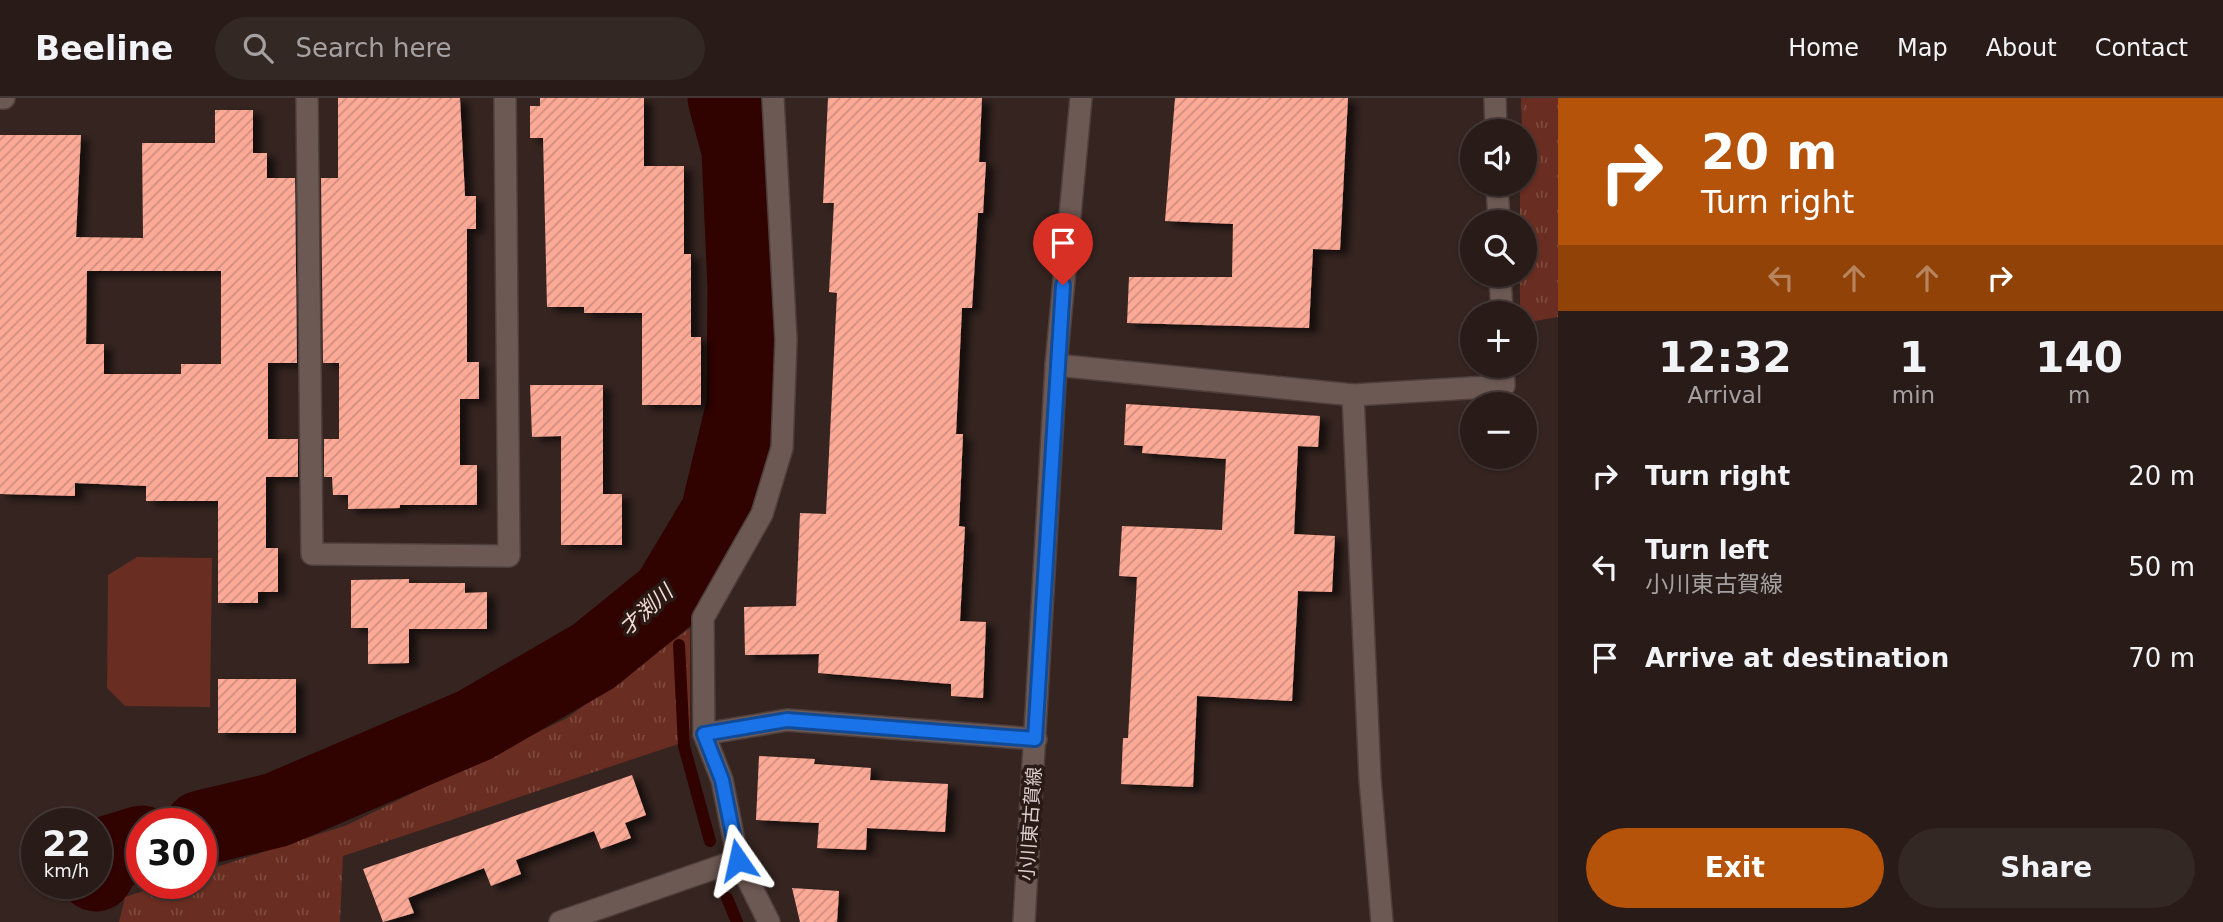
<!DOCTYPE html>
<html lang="en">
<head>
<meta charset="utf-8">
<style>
  body { margin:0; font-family:"DejaVu Sans","Noto Sans JP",sans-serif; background:#342825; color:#f1f3f6; height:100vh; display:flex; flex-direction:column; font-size:26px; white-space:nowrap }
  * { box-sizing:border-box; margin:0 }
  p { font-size:23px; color:#a5a1a2 }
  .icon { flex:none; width:38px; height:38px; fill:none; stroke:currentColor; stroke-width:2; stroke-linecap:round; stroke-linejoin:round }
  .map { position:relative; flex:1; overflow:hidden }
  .panel { display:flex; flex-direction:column; background:#281b18; width:665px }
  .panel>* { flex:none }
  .top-card { background:#b45309; color:#fff; overflow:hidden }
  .controls { position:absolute; left:1460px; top:21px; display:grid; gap:14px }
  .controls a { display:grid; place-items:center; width:77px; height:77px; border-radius:50%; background:#281b18; box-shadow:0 2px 5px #0004,0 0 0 2px #443937; font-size:35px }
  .speed { position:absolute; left:21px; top:710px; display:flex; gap:14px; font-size:35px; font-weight:700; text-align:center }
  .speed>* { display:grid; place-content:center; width:91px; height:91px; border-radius:50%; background:#281b18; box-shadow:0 2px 5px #0004,0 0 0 2px #443937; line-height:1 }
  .speed small { font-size:18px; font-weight:400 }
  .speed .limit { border:10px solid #d22; background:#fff; color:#111 }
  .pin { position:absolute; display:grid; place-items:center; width:60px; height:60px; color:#fff; margin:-72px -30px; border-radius:50% 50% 50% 0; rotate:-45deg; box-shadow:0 0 7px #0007 }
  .pin .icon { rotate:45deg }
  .me { position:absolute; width:77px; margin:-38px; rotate:349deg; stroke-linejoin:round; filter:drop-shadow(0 0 5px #0008) }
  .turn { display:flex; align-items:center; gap:24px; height:147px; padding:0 28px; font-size:32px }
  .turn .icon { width:91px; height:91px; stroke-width:2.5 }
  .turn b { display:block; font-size:49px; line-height:60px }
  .lanes { display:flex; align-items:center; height:66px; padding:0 28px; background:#0003; justify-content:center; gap:35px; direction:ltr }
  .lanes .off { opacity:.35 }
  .eta { display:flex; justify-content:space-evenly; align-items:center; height:119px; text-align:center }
  .eta b { font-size:42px; font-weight:800; line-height:49px }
  .primary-button { display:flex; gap:14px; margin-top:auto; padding:14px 28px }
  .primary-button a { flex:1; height:80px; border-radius:42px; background:#b45309; color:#fff; font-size:28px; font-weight:800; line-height:80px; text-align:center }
  .primary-button a+a { background:#342825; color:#f1f3f6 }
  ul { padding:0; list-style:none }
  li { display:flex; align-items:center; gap:21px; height:91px; padding:0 28px }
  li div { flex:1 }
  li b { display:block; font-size:26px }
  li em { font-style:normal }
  header { display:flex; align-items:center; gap:42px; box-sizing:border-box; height:98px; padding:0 35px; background:#281b18; border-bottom:2px solid #443937 }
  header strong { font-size:33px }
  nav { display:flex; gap:38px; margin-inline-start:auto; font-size:24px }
  .search { width:490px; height:63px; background:#342825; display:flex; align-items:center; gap:18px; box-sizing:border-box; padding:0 24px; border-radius:38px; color:#a5a1a2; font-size:26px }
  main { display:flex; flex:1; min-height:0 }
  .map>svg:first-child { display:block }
  .grass { fill:url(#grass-tufts) }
  .green { fill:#692d21 }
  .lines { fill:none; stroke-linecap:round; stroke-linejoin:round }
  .stream { stroke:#300200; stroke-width:12 }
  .river { stroke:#300200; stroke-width:75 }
  .building { fill:url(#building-hatch); fill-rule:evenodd; filter:url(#shadow) }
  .minor-casing { stroke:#4e3f3c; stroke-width:24 }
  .tertiary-casing { stroke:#4e3f3c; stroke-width:24 }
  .minor { stroke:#6d5954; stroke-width:21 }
  .tertiary { stroke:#6d5954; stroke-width:21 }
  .route-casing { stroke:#114b97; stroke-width:18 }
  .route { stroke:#1a73e8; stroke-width:12 }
  .labels { text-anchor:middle; stroke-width:7; stroke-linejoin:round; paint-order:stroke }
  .street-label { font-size:19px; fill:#dbcfcc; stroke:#2a1a16 }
  .water-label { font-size:21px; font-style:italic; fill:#f8dcd6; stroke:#2a1a16 }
</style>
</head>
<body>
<header>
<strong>Beeline</strong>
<div class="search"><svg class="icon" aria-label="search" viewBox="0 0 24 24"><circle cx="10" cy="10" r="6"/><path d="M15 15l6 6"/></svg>Search here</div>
<nav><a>Home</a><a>Map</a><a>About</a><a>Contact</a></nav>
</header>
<main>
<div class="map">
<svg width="1558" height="824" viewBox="0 0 1558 824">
  <defs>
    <pattern id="grass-tufts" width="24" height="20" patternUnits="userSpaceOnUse" patternTransform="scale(1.75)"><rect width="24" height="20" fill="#692d21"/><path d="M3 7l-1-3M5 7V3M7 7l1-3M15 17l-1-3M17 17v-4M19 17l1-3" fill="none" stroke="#7e4a40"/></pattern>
    <pattern id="building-hatch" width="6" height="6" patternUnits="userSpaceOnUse" patternTransform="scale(1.75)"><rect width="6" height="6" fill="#fca996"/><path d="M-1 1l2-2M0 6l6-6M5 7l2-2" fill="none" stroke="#ce8e80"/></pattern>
    <filter id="shadow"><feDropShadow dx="8" dy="4.5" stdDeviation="3.5" flood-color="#0009"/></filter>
  </defs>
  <rect width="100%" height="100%" fill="#352420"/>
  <g class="grass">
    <path d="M 1521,0 L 1558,0 L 1558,219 L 1524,225 L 1524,215 L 1520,215 L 1520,177 L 1524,177 L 1524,124 L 1520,124 L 1520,86 L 1524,86 Z"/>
    <path d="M 690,530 L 690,642 L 343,758 L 340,824 L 119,824 L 125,799 L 166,786 L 201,786 L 201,774 L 347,727 L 567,620 Z"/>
  </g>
  <path class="green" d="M 137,459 L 212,460 L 210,609 L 125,608 L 107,590 L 108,477 Z"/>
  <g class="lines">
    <g class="stream">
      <path d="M 679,547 L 684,648 L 710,743"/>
      <path d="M 727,800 L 737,824"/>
    </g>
    <g class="river">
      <path d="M 201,730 L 276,712 L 475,627 L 594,558 L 669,497 L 718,415 L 744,307 L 745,190 L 739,52 L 725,0"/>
      <path d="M 96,776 L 109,755 L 142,745"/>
    </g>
  </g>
  <g class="building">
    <path d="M 338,0 L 460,0 L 465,98 L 476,98 L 476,131 L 467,131 L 467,264 L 479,264 L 479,301 L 460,301 L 460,367 L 477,367 L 477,407 L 400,407 L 400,410 L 348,411 L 348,397 L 333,397 L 332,379 L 324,379 L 324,341 L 339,341 L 339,265 L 323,265 L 321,80 L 338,80 Z"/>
    <path d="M 540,0 L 644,0 L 644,68 L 684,68 L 684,156 L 691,156 L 691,239 L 701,239 L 701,307 L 642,307 L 642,215 L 584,215 L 584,209 L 547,209 L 543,40 L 530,40 L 530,8 L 540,8 Z"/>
    <path d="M 828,0 L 982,0 L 979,64 L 986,64 L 983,115 L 978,115 L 972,210 L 962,210 L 956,336 L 963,336 L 959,428 L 965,429 L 960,523 L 986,524 L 983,600 L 951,598 L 951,586 L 818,575 L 819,556 L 745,557 L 744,509 L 796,508 L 800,415 L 826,416 L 837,195 L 829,194 L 834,105 L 823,105 Z"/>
    <path d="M 1175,0 L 1348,0 L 1340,152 L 1313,151 L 1309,230 L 1127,225 L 1129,179 L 1232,179 L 1233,126 L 1165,123 Z"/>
    <path d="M 215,12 L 253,12 L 253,55 L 267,55 L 267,80 L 295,80 L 297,265 L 268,265 L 268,341 L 298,341 L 298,379 L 266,379 L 266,450 L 278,450 L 278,494 L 258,494 L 258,505 L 218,505 L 218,403 L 146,403 L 146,388 L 75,385 L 75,398 L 0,396 L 0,37 L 81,37 L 76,139 L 143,140 L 142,45 L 215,45 ZM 87,173 L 221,173 L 221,266 L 181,266 L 181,276 L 104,276 L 104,246 L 86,246 Z"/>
    <path d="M 530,287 L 603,287 L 603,396 L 622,396 L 622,447 L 561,447 L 561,338 L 532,339 Z"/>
    <path d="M 1126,306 L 1320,318 L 1318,349 L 1298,348 L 1294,436 L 1335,438 L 1332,494 L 1298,493 L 1292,603 L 1197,598 L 1193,689 L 1121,686 L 1123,640 L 1128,640 L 1137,479 L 1119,478 L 1122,428 L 1222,432 L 1226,361 L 1142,355 L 1143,348 L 1124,347 Z"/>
    <path d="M 409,481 L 409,485 L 465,485 L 465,495 L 487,494 L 487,531 L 409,531 L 409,565 L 368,566 L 368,530 L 351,530 L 351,482 Z"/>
    <rect x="218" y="581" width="78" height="54"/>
    <path d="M 759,658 L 815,661 L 814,666 L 871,670 L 870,682 L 948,686 L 945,734 L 867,730 L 866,752 L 817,750 L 819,725 L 756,722 Z"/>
    <path d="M 632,677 L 646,717 L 625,725 L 631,740 L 601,751 L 594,733 L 516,762 L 521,776 L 491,788 L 484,770 L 408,800 L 414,815 L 383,824 L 363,771 Z"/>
    <path d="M 792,790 L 839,793 L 837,824 L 800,824 Z"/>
  </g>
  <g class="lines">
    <g class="minor-casing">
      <g id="minor">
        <path d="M 307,0 L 312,456 L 509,458 L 505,0"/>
        <path d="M 1495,0 L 1496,33"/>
        <path d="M 1497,86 L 1499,124"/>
        <path d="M 1500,177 L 1502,215"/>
        <path d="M 1056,267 L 1353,297 L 1504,288 L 1503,268"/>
        <path d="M 1353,297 L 1370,681 L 1382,824"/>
        <path d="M 704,636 L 787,622 L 1036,641"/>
        <path d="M 560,824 L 738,762"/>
        <path d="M 769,824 L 738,762 L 722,682 L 704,636 L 703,520 L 762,416 L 782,350 L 786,242 L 773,0"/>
      </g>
    </g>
    <g class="tertiary-casing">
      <g id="tertiary">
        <path d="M 0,0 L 4,0"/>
        <path d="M 1024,824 L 1056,267 L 1081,0"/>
      </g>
    </g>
    <use href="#minor" class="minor"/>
    <use href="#tertiary" class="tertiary"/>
  </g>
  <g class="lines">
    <g class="route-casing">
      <path id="route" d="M 738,762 L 722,682 L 704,636 L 787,622 L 1035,641 L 1063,187"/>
    </g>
    <use href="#route" class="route"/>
  </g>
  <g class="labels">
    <g class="street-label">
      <text transform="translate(1030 726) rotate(-86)" y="7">小川東古賀線</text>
    </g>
    <g class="water-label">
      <text transform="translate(646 512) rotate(-42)" y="7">才渕川</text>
    </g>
  </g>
</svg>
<div class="controls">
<a><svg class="icon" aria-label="sound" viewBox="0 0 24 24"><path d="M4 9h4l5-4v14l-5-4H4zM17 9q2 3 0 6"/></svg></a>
<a><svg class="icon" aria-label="search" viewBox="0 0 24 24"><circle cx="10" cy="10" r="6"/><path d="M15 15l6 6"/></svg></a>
<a>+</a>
<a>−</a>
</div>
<div class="speed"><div>22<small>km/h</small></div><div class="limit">30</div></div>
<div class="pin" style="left:1063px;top:187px;background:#d93025"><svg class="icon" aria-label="arrive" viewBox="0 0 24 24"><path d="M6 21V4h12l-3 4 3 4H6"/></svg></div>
<svg class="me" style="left:738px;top:762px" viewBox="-20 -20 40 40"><path d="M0-17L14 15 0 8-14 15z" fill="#1a73e8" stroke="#fff" stroke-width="4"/></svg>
</div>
<section class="panel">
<div class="top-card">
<div class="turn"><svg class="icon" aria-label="right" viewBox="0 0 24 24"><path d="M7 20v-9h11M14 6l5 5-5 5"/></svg><div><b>20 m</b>Turn right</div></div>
<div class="lanes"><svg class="icon off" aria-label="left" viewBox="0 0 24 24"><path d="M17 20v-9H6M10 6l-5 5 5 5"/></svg><svg class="icon off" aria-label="ahead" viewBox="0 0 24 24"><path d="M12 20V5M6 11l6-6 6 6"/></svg><svg class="icon off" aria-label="ahead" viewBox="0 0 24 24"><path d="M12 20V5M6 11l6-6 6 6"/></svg><svg class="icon" aria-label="right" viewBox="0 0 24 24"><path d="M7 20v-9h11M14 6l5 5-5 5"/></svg></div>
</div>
<div class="eta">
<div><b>12:32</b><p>Arrival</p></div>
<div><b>1</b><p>min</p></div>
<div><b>140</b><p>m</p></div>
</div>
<ul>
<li><svg class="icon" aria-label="right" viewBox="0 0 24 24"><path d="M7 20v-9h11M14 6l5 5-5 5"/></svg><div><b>Turn right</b></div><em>20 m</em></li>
<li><svg class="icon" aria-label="left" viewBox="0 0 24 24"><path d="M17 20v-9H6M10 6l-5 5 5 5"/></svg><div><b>Turn left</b><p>小川東古賀線</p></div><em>50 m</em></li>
<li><svg class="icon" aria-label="arrive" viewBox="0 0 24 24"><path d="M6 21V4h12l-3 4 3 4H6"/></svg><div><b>Arrive at destination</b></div><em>70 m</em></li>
</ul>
<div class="primary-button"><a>Exit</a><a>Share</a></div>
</section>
</main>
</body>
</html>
